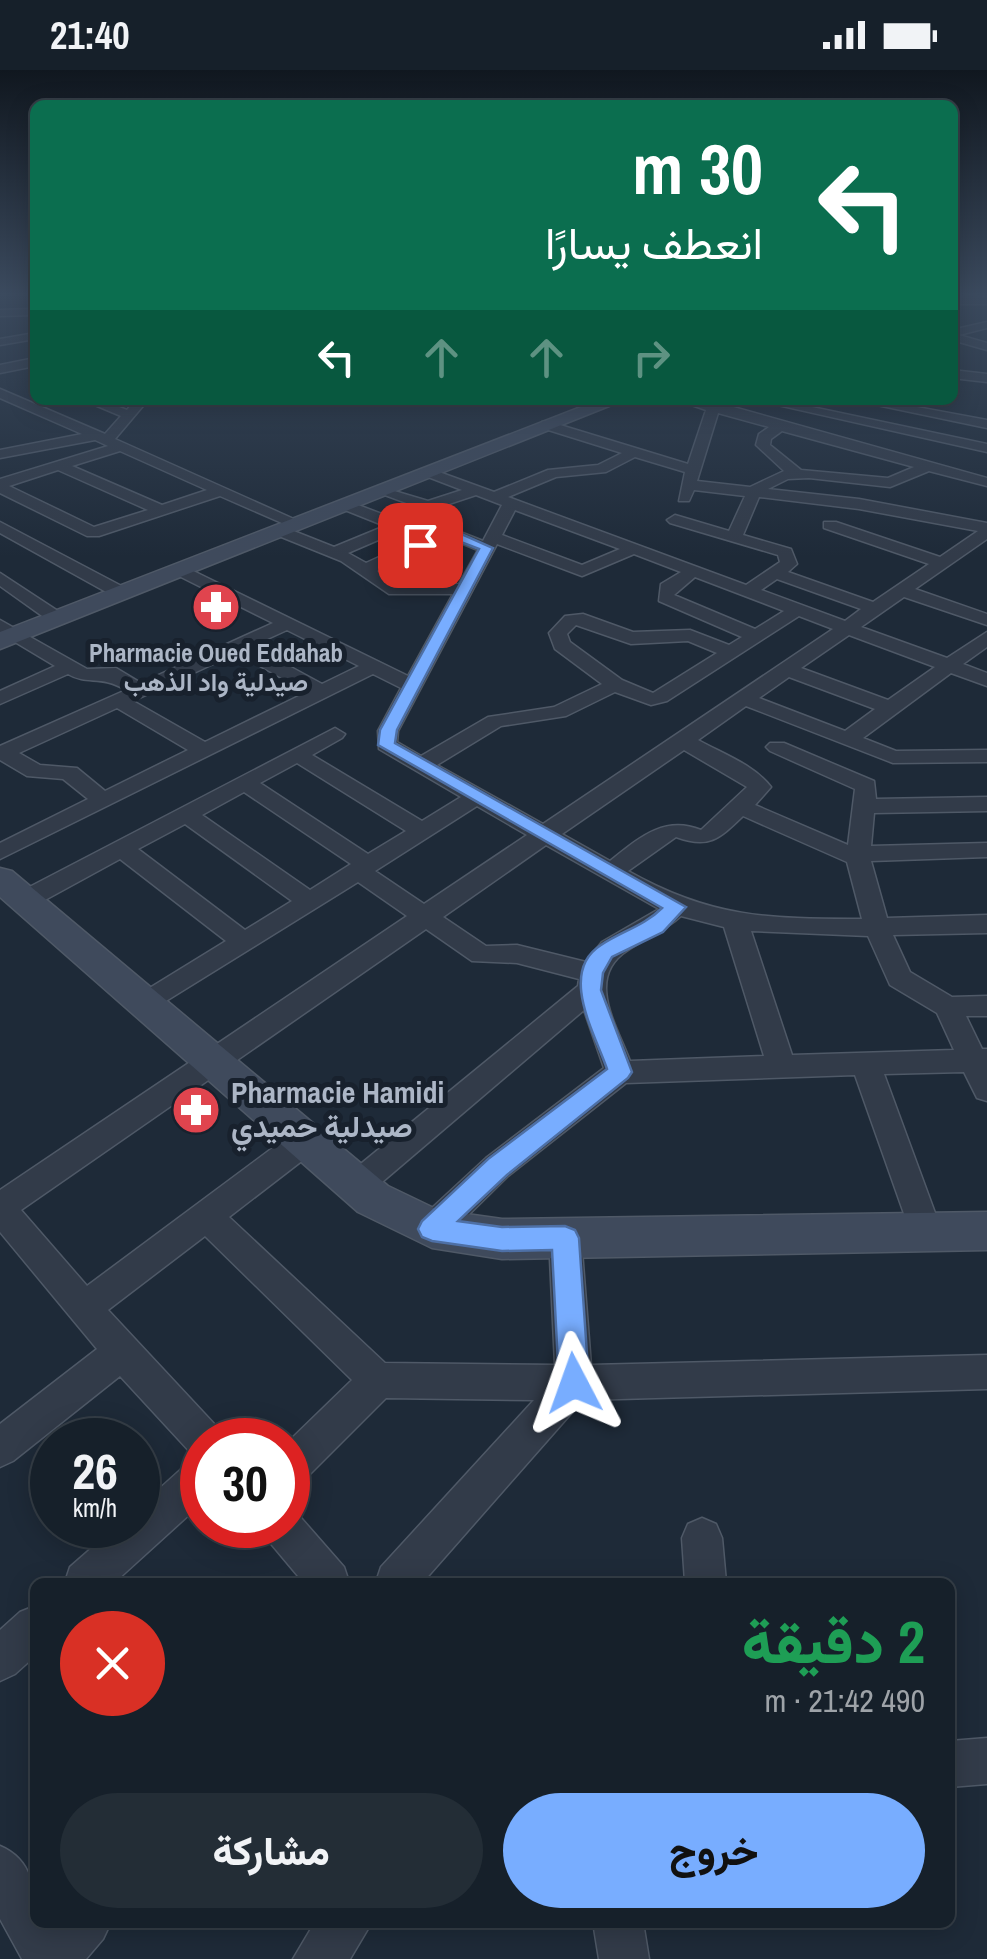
<!DOCTYPE html>
<html lang="ar">
<head>
<meta charset="utf-8">
<style>
  body { margin:0; font-family:"Archivo Narrow",Vazirmatn,sans-serif; background:#232d36; color:#f1f3f6; direction:rtl; height:100vh; display:flex; flex-direction:column; font-size:38px; white-space:nowrap }
  * { box-sizing:border-box; margin:0 }
  p { font-size:32px; color:#9ea3a8 }
  .icon { flex:none; width:55px; height:55px; fill:none; stroke:currentColor; stroke-width:2; stroke-linecap:round; stroke-linejoin:round }
  .map { position:relative; flex:1; overflow:hidden; direction:ltr }
  .drawer { position:absolute; left:30px; top:1508px; width:925px; height:350px; display:flex; flex-direction:column; background:#16202a; border-radius:15px; box-shadow:0 5px 25px #0003,0 0 0 2px #353e47; direction:rtl }
  .drawer>* { flex:none }
  .guide { position:absolute; left:30px; top:30px; width:928px; height:305px; border-radius:15px; box-shadow:0 5px 25px #0003,0 0 0 2px #353e47; direction:rtl; background:#0b6e4f; color:#fff; overflow:hidden }
  .speed { position:absolute; left:30px; top:1348px; display:flex; gap:20px; font-size:50px; font-weight:700; text-align:center }
  .speed>* { display:grid; place-content:center; width:130px; height:130px; border-radius:50%; background:#16202a; box-shadow:0 5px 25px #0003,0 0 0 2px #353e47; line-height:1 }
  .speed small { font-size:25px; font-weight:400 }
  .speed .limit { border:15px solid #d22; background:#fff; color:#111 }
  .pin { position:absolute; display:grid; place-items:center; width:85px; height:85px; color:#fff; margin:-42px; border-radius:20px; box-shadow:0 5px 15px #0006 }
  .me { position:absolute; width:110px; margin:-55px; rotate:356deg; stroke-linejoin:round; filter:drop-shadow(0 0 8px #0008) }
  .turn { display:flex; align-items:center; gap:35px; height:210px; padding:0 30px; font-size:45px }
  .turn .icon { width:130px; height:130px; stroke-width:2.5 }
  .turn b { display:block; font-size:70px; line-height:85px }
  .lanes { display:flex; align-items:center; height:95px; padding:0 30px; background:#0003; justify-content:center; gap:50px; direction:ltr }
  .lanes .off { opacity:.35 }
  .round { display:grid; place-items:center; flex:none; width:105px; height:105px; border-radius:52px; background:#232d36 }
  .head { display:flex; align-items:center; justify-content:space-between; height:170px; padding:0 30px }
  h1 { font-size:60px; font-weight:800; line-height:75px; color:#1e9e55 }
  .primary-button { display:flex; gap:20px; margin-top:auto; padding:20px 30px }
  .primary-button a { flex:1; height:115px; border-radius:60px; background:#78adff; color:#111; font-size:40px; font-weight:800; line-height:115px; text-align:center }
  .primary-button a+a { background:#232d36; color:#f1f3f6 }
  .status { display:flex; justify-content:space-between; align-items:center; height:70px; padding:0 50px; background:#16202a; direction:ltr }
  .status svg { height:28px; fill:currentColor }
  .map>svg:first-child { display:block }
  .lines { fill:none; stroke-linecap:round; stroke-linejoin:round }
  .street-casing { stroke:#4f5967; stroke-width:3 }
  .secondary-casing { stroke:#4f5967; stroke-width:3 }
  .street { fill:#323b49; fill-rule:evenodd }
  .secondary { fill:#3f4a5c; fill-rule:evenodd }
  .route { fill:#78adff; stroke:#4e70a6; stroke-width:2.5 }
  .labels { text-anchor:middle; stroke-width:10; stroke-linejoin:round; paint-order:stroke }
  .far-poi-label { font-size:25px; font-weight:bold; fill:#acb6c6; stroke:#18212d }
  .poi-label { font-size:30px; font-weight:bold; fill:#acb6c6; stroke:#18212d; text-anchor:start }
</style>
</head>
<body>
<div class="status"><b>21:40</b><svg viewBox="0 0 49 12"><path d="M0 12V9h3v3zM5 12V6h3v6zM10 12V3h3v9zM15 12V0h3v12zM26 1h20v11H26zM47 4h2v5h-2z"/></svg></div>
<div class="map">
<svg width="987" height="1889" viewBox="0 0 987 1889">
  <rect width="100%" height="100%" fill="#1e2a38"/>
  <g class="lines">
    <g class="street-casing">
      <g id="street">
        <path d="M 972,225 L 987,228 L 987,234 L 952,234 L 952,228 Z"/>
        <path d="M 35,239 L 35,245 L 0,246 L 0,240 Z"/>
        <path d="M 987,252 L 987,258 L 959,265 L 987,273 L 987,280 L 952,270 L 952,260 Z"/>
        <path d="M 35,263 L 35,269 L 0,275 L 0,269 Z"/>
        <path d="M 35,288 L 35,296 L 0,303 L 0,295 Z"/>
        <path d="M 952,300 L 987,304 L 987,312 L 952,308 Z"/>
        <path d="M 0,319 L 105,364 L 121,346 L 83,330 L 101,330 L 127,340 L 135,330 L 148,330 L 115,369 L 305,454 L 291,457 L 220,426 L 99,466 L 87,466 L 0,423 L 0,409 L 108,376 L 95,370 L 0,388 L 0,380 L 82,364 L 0,328 ZM 120,381 L 207,420 L 162,435 L 72,396 ZM 58,400 L 148,440 L 94,457 L 9,416 Z"/>
        <path d="M 677,330 L 719,333 L 987,408 L 987,416 L 929,401 L 890,417 L 809,408 L 788,409 L 768,419 L 859,429 L 987,453 L 987,469 L 915,519 L 987,544 L 987,555 L 904,527 L 861,557 L 947,588 L 987,562 L 987,577 L 963,594 L 987,603 L 987,616 L 951,603 L 863,668 L 896,681 L 987,680 L 987,692 L 893,693 L 746,636 L 698,670 C 723,684 753,694 771,717 L 755,735 L 848,775 L 855,719 L 770,681 L 766,677 L 770,673 L 784,673 L 874,711 L 876,729 L 987,727 L 987,741 L 874,743 L 871,776 L 987,773 L 987,787 L 871,791 L 887,848 L 987,845 L 987,863 L 893,865 L 910,902 L 952,927 L 987,926 L 987,946 L 966,946 L 982,979 L 987,979 L 987,1031 L 977,1028 L 964,1002 L 884,1004 L 942,1162 L 938,1172 L 926,1176 L 914,1172 L 855,1005 L 626,1013 L 508,1106 L 444,1169 L 432,1173 L 420,1169 L 416,1159 L 420,1149 L 486,1088 L 604,998 L 584,940 L 368,1124 L 357,1128 L 346,1124 L 341,1115 L 346,1106 L 578,916 L 579,909 L 517,893 L 472,891 L 426,859 L 21,1140 L 87,1216 L 294,1062 L 305,1059 L 316,1062 L 320,1071 L 316,1080 L 229,1147 L 385,1293 L 555,1295 L 549,1168 L 553,1158 L 565,1154 L 577,1158 L 581,1168 L 591,1295 L 987,1285 L 987,1319 L 583,1330 L 423,1512 L 376,1512 L 381,1497 L 534,1330 L 386,1328 L 302,1412 L 288,1417 L 288,1372 L 352,1310 L 205,1166 L 108,1240 L 217,1357 L 223,1370 L 202,1370 L 202,1433 L 115,1512 L 65,1512 L 70,1497 L 118,1455 L 138,1455 L 138,1438 L 188,1393 L 201,1388 L 191,1383 L 120,1306 L 13,1391 L 0,1397 L 0,1354 L 97,1279 L 0,1162 L 0,1120 L 407,846 L 358,812 L 145,944 L 135,941 L 131,934 L 135,927 L 226,871 L 120,789 L 34,836 L 25,838 L 13,830 L 16,824 L 335,658 L 345,664 L 342,668 L 312,685 L 422,751 L 461,727 L 379,679 L 378,661 L 401,618 L 373,604 L 0,789 L 0,773 L 88,729 L 63,709 L 27,706 L 0,690 L 0,676 L 126,620 C 99,604 89,616 68,604 L 0,634 L 0,621 L 55,596 L 0,563 L 0,550 L 87,599 L 116,598 L 141,613 L 273,553 L 175,504 L 173,500 L 181,495 L 408,606 L 453,524 L 389,524 L 341,491 L 274,464 L 274,458 L 286,458 L 334,477 L 385,456 L 340,438 L 337,435 L 345,430 L 416,457 L 445,456 L 483,471 L 502,435 L 476,425 L 428,441 L 374,421 L 381,417 L 428,431 L 462,420 L 423,405 L 423,399 L 428,398 L 494,422 L 548,400 L 598,395 L 622,383 L 542,358 L 542,352 L 547,351 L 688,394 L 706,340 ZM 718,343 L 769,357 L 759,364 L 756,375 L 784,401 L 750,417 L 697,411 ZM 782,361 L 914,397 L 888,408 L 801,400 L 770,375 L 771,369 ZM 635,387 L 685,402 L 679,431 L 689,431 L 694,420 L 745,426 L 729,461 L 675,445 L 667,450 L 670,453 L 778,485 L 780,492 L 746,515 L 508,427 L 556,407 L 606,402 ZM 759,427 L 859,439 L 978,461 L 940,487 L 836,452 L 824,452 L 824,458 L 929,494 L 873,532 L 788,502 L 797,494 L 791,479 L 743,465 ZM 515,440 L 620,479 L 582,495 L 502,465 ZM 399,461 L 425,466 L 366,493 L 348,483 ZM 446,467 L 478,480 L 459,514 L 399,515 L 377,501 ZM 497,474 L 582,506 L 634,484 L 681,502 L 661,514 L 659,531 L 742,567 L 729,575 L 690,560 L 633,562 L 583,544 L 565,546 L 549,563 L 555,579 L 602,614 L 554,637 L 488,647 L 421,686 L 397,672 L 398,661 ZM 695,507 L 784,541 L 755,559 L 674,525 ZM 777,509 L 861,539 L 845,551 L 761,520 ZM 799,546 L 833,559 L 543,754 L 437,695 L 501,656 L 566,646 L 615,622 L 651,635 L 667,631 ZM 576,555 L 631,574 L 688,571 L 717,583 L 653,623 L 622,610 L 570,572 L 567,564 ZM 287,560 L 359,596 L 322,614 L 252,576 ZM 849,565 L 935,597 L 888,630 L 801,598 ZM 237,583 L 307,622 L 205,672 L 133,631 ZM 789,607 L 875,639 L 845,661 L 759,628 ZM 117,638 L 188,680 L 105,721 L 77,698 L 40,695 L 19,683 ZM 684,680 L 747,717 L 701,760 C 664,745 639,768 610,791 L 562,764 ZM 297,693 L 406,761 L 368,784 L 260,713 ZM 244,722 L 351,794 L 310,820 L 202,745 ZM 477,736 L 527,765 L 424,834 L 375,801 ZM 743,746 L 847,792 L 862,849 C 769,849 711,848 628,801 L 676,767 C 709,779 719,769 743,746 ZM 185,754 L 292,831 L 245,860 L 138,779 ZM 546,775 L 659,839 L 602,872 L 586,892 L 517,875 L 486,876 L 443,847 ZM 681,846 L 724,857 L 764,986 L 630,991 C 616,954 585,907 628,880 C 646,868 665,861 681,846 ZM 751,861 L 868,866 L 890,915 L 937,943 L 954,980 L 792,985 Z"/>
        <path d="M 755,330 L 779,330 L 987,374 L 987,382 Z"/>
        <path d="M 853,330 L 879,330 L 987,350 L 987,358 Z"/>
        <path d="M 0,452 L 129,520 L 132,524 L 117,528 L 0,463 Z"/>
        <path d="M 0,503 L 64,545 L 64,553 L 52,553 L 0,516 Z"/>
        <path d="M 288,1438 L 295,1441 L 344,1497 L 349,1512 L 303,1512 L 267,1469 L 261,1455 L 288,1455 Z"/>
        <path d="M 702,1448 L 716,1454 L 722,1468 L 726,1512 L 685,1512 L 682,1468 L 688,1454 Z"/>
        <path d="M 35,1536 L 35,1586 L 15,1604 L 0,1611 L 0,1560 L 20,1542 Z"/>
        <path d="M 987,1668 L 987,1714 L 950,1717 L 950,1671 Z"/>
        <path d="M 0,1776 C 33,1790 35,1820 35,1852 L 111,1852 L 103,1869 L 86,1889 L 22,1889 L 0,1849 Z"/>
        <path d="M 315,1852 L 372,1852 L 350,1889 L 293,1889 Z"/>
        <path d="M 593,1852 L 643,1852 L 649,1889 L 599,1889 Z"/>
      </g>
    </g>
    <g class="secondary-casing">
      <g id="secondary">
        <path d="M 599,330 L 624,330 L 0,579 L 0,562 Z"/>
        <path d="M 0,798 L 12,801 L 388,1116 L 438,1140 L 502,1149 L 987,1142 L 987,1180 L 502,1189 L 432,1178 L 358,1142 L 0,827 Z"/>
      </g>
    </g>
    <use href="#street" class="street"/>
    <use href="#secondary" class="secondary"/>
  </g>
  <linearGradient id="sky" x2="0" y2="1"><stop stop-color="#10171f"/><stop offset="0.46" stop-color="#3b4a5e"/><stop offset="1" stop-color="#3b4a5e" stop-opacity="0"/></linearGradient>
  <rect width="987" height="487" fill="url(#sky)"/>
  <path class="route" d="M 448,458 L 493,478 L 397,660 L 395,673 L 686,837 L 663,862 L 612,887 L 603,903 L 601,920 L 632,1002 L 628,1008 L 507,1105 L 458,1151 L 502,1157 L 565,1156 L 575,1160 L 579,1168 L 589,1313 L 585,1324 L 574,1328 L 563,1324 L 559,1313 L 552,1180 L 502,1181 L 432,1171 L 422,1167 L 418,1159 L 422,1151 L 488,1089 L 607,999 C 595,964 558,902 601,875 C 622,861 644,856 662,838 L 378,675 L 380,660 L 479,479 L 448,467 L 420,479 L 413,475 Z"/>
  <defs>
    <g id="pharmacy-disc" transform="scale(2.5)"><circle r="9.5" fill="#e0444e" stroke="#18212d"/><path d="M-2-6h4v4h4v4h-4v4h-4v-4h-4v-4h4Z" fill="#fff"/></g>
  </defs>
  <g fill-rule="evenodd">
    <use href="#pharmacy-disc" x="216" y="537"/>
    <use href="#pharmacy-disc" x="196" y="1040"/>
  </g>
  <g class="labels">
    <g class="far-poi-label">
      <text x="216" y="592">Pharmacie Oued Eddahab<tspan x="216" dy="29">صيدلية واد الذهب</tspan></text>
    </g>
    <g class="poi-label">
      <text x="231" y="1033">Pharmacie Hamidi<tspan x="231" dy="34">صيدلية حميدي</tspan></text>
    </g>
  </g>
</svg>
<div class="speed"><div>26<small>km/h</small></div><div class="limit">30</div></div>
<div class="pin" style="left:420px;top:475px;background:#d93025"><svg class="icon" aria-label="arrive" viewBox="0 0 24 24"><path d="M6 21V4h12l-3 4 3 4H6"/></svg></div>
<svg class="me" style="left:574px;top:1313px" viewBox="-20 -20 40 40"><path d="M0-17L14 15 0 8-14 15z" fill="#78adff" stroke="#fff" stroke-width="4"/></svg>
<div class="guide">
<div class="turn"><svg class="icon" aria-label="left" viewBox="0 0 24 24"><path d="M17 20v-9H6M10 6l-5 5 5 5"/></svg><div><b>30 m</b>انعطف يسارًا</div></div>
<div class="lanes"><svg class="icon" aria-label="left" viewBox="0 0 24 24"><path d="M17 20v-9H6M10 6l-5 5 5 5"/></svg><svg class="icon off" aria-label="ahead" viewBox="0 0 24 24"><path d="M12 20V5M6 11l6-6 6 6"/></svg><svg class="icon off" aria-label="ahead" viewBox="0 0 24 24"><path d="M12 20V5M6 11l6-6 6 6"/></svg><svg class="icon off" aria-label="right" viewBox="0 0 24 24"><path d="M7 20v-9h11M14 6l5 5-5 5"/></svg></div>
</div>
<section class="drawer">
<div class="head"><div><h1>2 دقيقة</h1><p>490 m · 21:42</p></div><a class="round" style="background:#d93025;color:#fff"><svg class="icon" aria-label="close" viewBox="0 0 24 24"><path d="M6 6l12 12M18 6L6 18"/></svg></a></div>
<div class="primary-button"><a>خروج</a><a>مشاركة</a></div>
</section>
</div>
</body>
</html>
